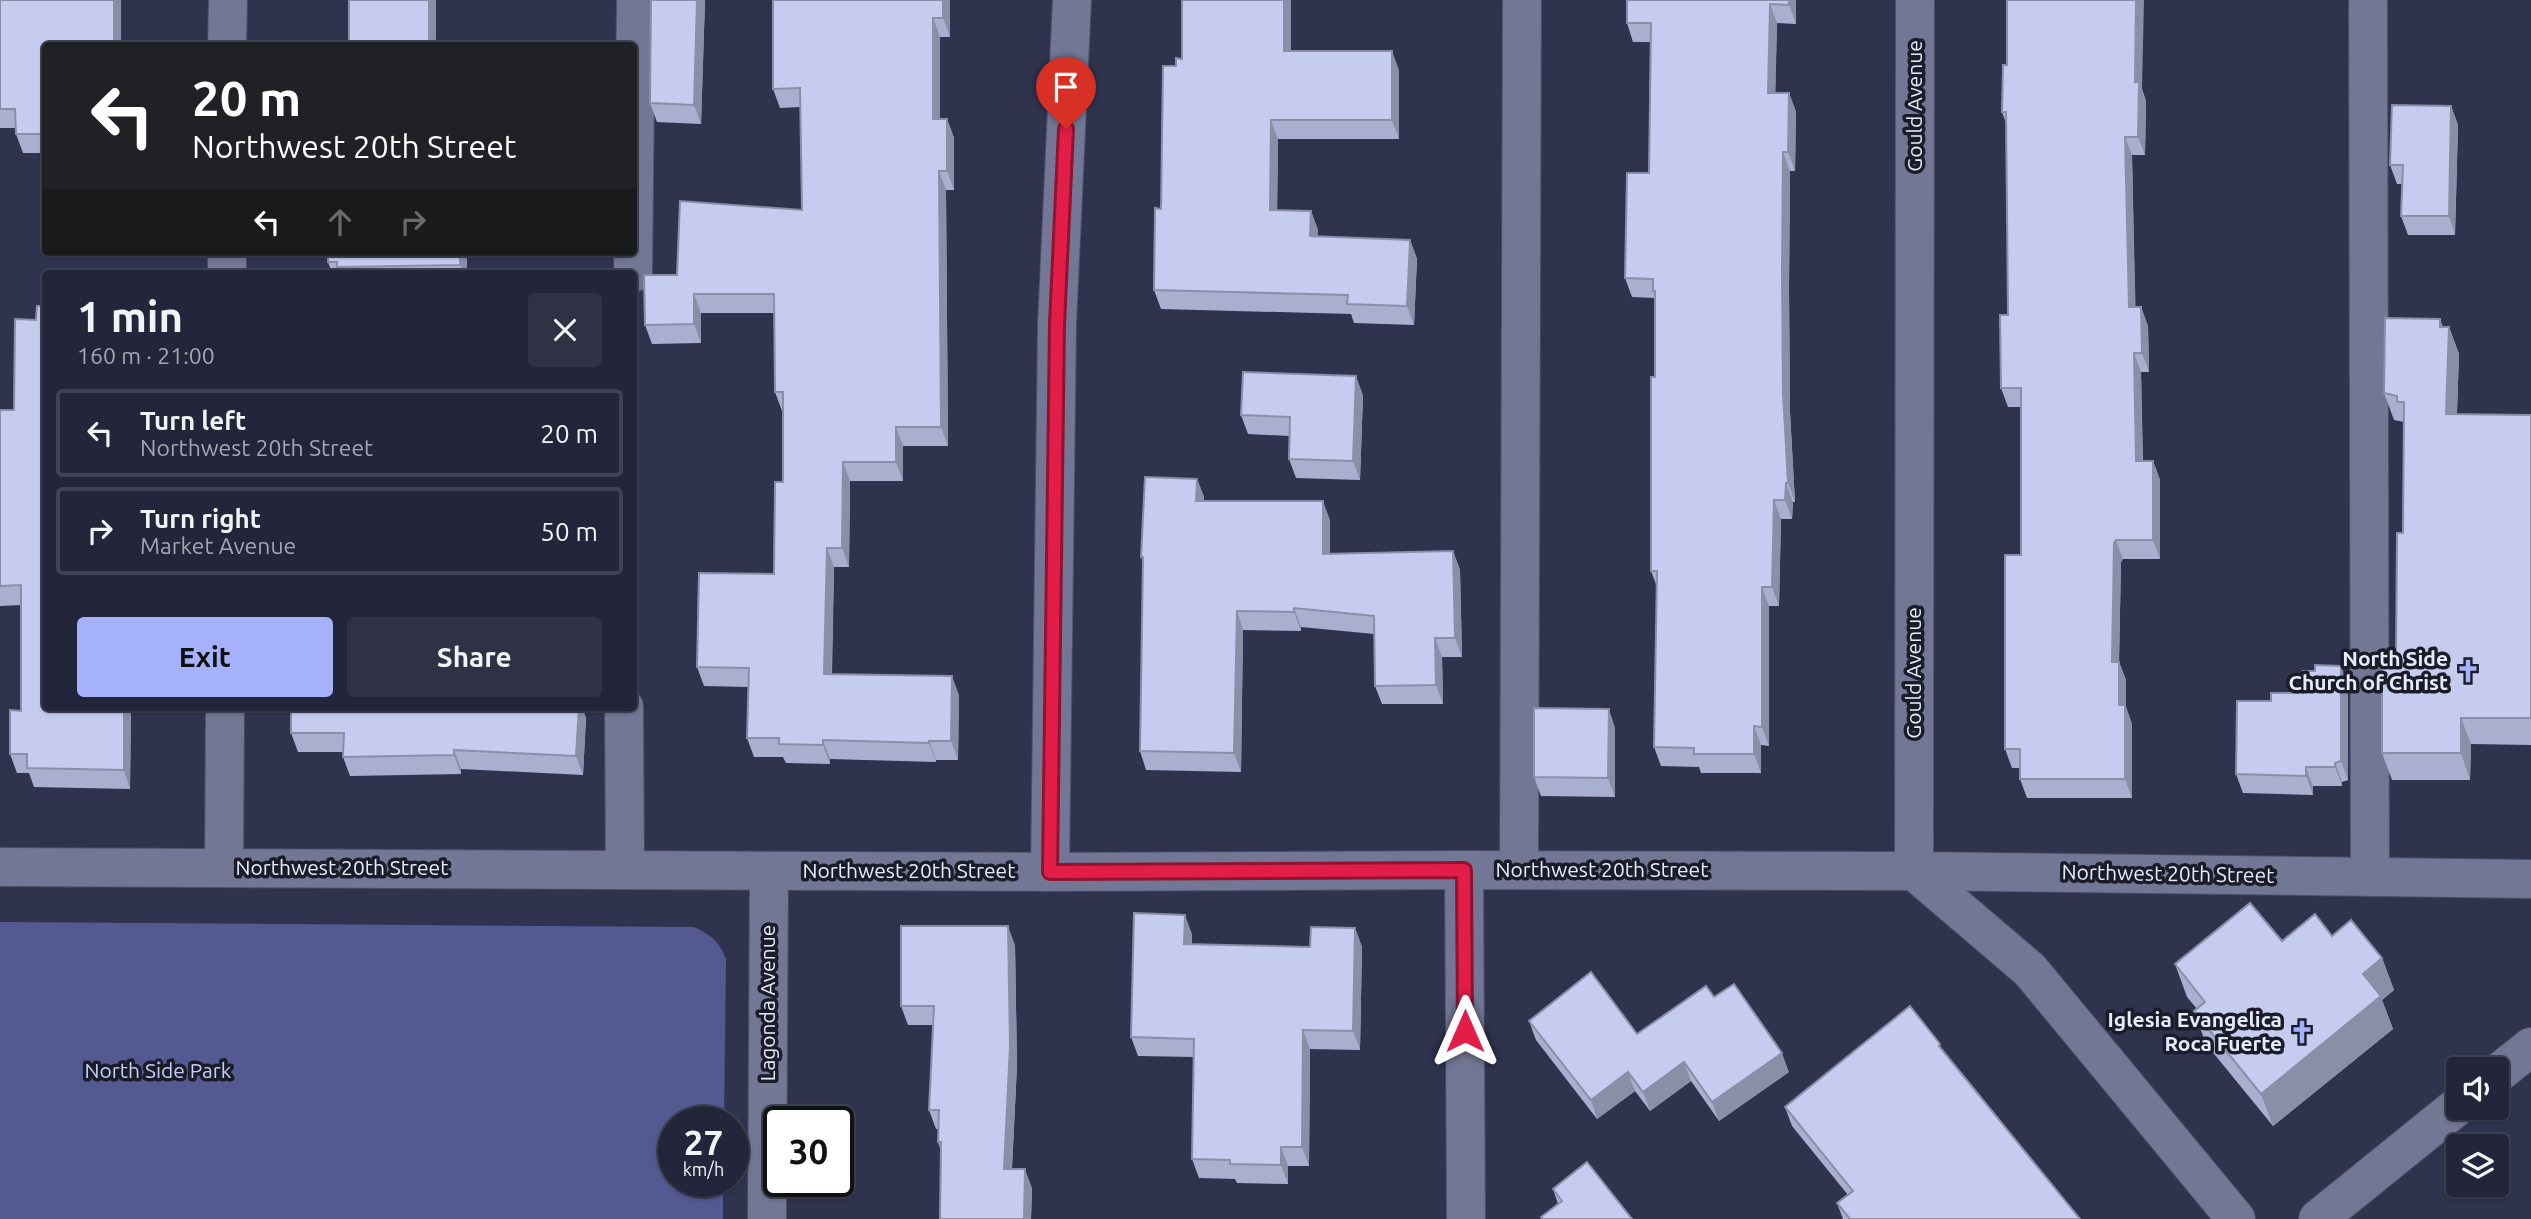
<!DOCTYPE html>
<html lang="en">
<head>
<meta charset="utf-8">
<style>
  body { margin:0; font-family:Ubuntu,sans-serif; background:#2f3245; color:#f1f3f6; height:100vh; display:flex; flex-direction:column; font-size:26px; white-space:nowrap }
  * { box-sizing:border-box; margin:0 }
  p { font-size:23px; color:#a3a5af }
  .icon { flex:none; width:38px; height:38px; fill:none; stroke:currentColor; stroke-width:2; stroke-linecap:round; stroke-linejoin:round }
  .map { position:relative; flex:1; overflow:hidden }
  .side { position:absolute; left:42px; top:270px; width:595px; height:441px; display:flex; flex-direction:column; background:#23263a; border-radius:7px; box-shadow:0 2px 5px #0004,0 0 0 2px #404354 }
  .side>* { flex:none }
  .top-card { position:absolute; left:42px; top:42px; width:595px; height:214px; border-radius:7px; box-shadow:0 2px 5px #0004,0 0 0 2px #404354; background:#202124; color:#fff; overflow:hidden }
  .controls { position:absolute; left:2446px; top:1057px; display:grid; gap:14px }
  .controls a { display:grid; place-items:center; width:63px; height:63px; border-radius:7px; background:#23263a; box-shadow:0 2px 5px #0004,0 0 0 2px #404354; font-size:35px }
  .speed { position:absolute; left:658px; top:1106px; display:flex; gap:14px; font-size:35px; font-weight:700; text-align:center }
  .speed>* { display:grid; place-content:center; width:91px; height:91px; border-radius:50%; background:#23263a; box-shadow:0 2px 5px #0004,0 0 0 2px #404354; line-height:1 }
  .speed small { font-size:18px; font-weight:400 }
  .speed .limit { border:4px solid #111; border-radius:10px; background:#fff; color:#111 }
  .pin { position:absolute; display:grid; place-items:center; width:60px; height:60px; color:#fff; margin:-72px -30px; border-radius:50% 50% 50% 0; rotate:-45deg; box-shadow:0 0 7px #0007 }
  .pin .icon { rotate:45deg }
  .me { position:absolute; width:77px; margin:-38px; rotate:0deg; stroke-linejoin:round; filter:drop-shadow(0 0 5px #0008) }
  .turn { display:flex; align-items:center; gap:24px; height:147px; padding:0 35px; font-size:32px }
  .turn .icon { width:91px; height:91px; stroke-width:2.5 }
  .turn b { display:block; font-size:49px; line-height:60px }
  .lanes { display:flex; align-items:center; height:66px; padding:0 35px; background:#0003; justify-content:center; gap:35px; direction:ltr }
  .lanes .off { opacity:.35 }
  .round { display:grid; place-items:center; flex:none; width:74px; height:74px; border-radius:7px; background:#2f3245 }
  .overview { display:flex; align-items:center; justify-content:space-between; height:119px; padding:0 35px }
  h1 { font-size:42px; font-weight:700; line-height:52px }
  .cta { display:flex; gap:14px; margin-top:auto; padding:14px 35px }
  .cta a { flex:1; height:80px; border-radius:7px; background:#a6b1fc; color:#111; font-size:28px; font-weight:700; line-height:80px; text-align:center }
  .cta a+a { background:#2f3245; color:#f1f3f6 }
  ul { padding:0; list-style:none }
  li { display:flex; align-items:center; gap:21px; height:88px; margin:0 14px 10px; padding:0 21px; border:4px solid #404354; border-radius:7px }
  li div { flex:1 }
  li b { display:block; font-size:26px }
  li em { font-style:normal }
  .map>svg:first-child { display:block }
  .green { fill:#535a92 }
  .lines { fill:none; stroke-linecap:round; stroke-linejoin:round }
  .minor-casing { stroke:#4d5067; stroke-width:40 }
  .minor { stroke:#727795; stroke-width:38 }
  .wall { fill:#a9afce }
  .shaded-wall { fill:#8a8fa8 }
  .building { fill:#c5ccf0; stroke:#8a8fa8; stroke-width:2 }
  .route-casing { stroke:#92132f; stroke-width:18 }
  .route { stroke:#e11d48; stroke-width:12 }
  .labels { text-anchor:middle; stroke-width:7; stroke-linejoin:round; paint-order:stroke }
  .street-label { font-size:21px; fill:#e7eafc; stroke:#1a1c28 }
  .poi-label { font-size:21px; font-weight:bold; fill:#e7eafc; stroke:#1a1c28; text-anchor:end }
  .park-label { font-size:21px; fill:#c5cdfa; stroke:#1a1c28 }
</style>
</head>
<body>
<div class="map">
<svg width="2531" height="1219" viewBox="0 0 2531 1219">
  <rect width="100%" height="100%" fill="#2f334d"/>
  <path class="green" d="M 0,922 L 694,927 C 711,935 720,942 726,959 L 724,1122 L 674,1122 L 674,1181 L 723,1181 L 723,1219 L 0,1219 Z"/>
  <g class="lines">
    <g class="minor-casing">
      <g id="minor">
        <path d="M 1915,0 L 1914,871 L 2030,970 L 2236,1219"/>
        <path d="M 2368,0 L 2370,877"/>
        <path d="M 227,46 L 228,0"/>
        <path d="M 227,273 L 227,252"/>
        <path d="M 633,273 L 636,0"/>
        <path d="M 624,707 L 625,870"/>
        <path d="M 0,867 L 1050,872 L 1464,870 L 1914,871 L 2531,879"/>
        <path d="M 224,868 L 225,707"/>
        <path d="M 1464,870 L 1466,1219"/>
        <path d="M 1519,870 L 1522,0"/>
        <path d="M 1050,872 L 1057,324 L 1072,0"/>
        <path d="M 2497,1074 L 2531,1047"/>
        <path d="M 767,1219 L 769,871"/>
        <path d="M 2318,1219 L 2459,1105"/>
      </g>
    </g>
    <use href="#minor" class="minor"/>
  </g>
  <g class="wall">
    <path d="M 0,0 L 121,0 L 46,46 L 46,153 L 23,153 L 16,134 L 16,128 L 0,128 Z"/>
    <path d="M 651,0 L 705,0 L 701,124 L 657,122 L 650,103 Z"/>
    <path d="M 950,0 L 950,37 L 940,37 L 940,119 L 947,119 L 954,138 L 954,190 L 946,190 L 948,446 L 903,446 L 903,481 L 850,481 L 849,567 L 834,567 L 832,674 L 959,695 L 958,760 L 936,760 L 936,762 L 830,759 L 830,764 L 786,763 L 783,757 L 754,757 L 747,738 L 748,687 L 704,686 L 697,667 L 774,574 L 783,482 L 783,411 L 782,411 L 775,392 L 774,313 L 701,313 L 701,343 L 652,344 L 645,325 L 677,275 L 802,210 L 800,107 L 780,108 L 773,89 Z"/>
    <path d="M 1291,0 L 1291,51 L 1399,70 L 1399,139 L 1278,139 L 1277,211 L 1311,211 L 1318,230 L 1317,236 L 1410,240 L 1417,259 L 1414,325 L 1354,323 L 1351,314 L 1161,309 L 1154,290 L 1161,209 L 1176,66 L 1182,59 Z"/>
    <path d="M 1627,0 L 1796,0 L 1796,24 L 1777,23 L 1775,93 L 1789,93 L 1796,112 L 1795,171 L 1790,171 L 1789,290 L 1790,412 L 1795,502 L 1793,502 L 1792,519 L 1781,519 L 1779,606 L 1769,606 L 1769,746 L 1761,745 L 1761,773 L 1701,773 L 1699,767 L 1661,766 L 1654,747 L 1657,587 L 1651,571 L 1655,377 L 1655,298 L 1632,297 L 1625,278 L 1649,173 L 1651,42 L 1633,42 L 1627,23 Z"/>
    <path d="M 2007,65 L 2142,89 L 2146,101 L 2145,155 L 2132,155 L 2135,307 L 2141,307 L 2148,326 L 2149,372 L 2141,372 L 2143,461 L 2153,461 L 2160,480 L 2160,559 L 2123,559 L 2121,562 L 2119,662 L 2126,680 L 2126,707 L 2132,724 L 2132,798 L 2027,798 L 2020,779 L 2020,768 L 2012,768 L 2005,749 L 2021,555 L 2021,407 L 2008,407 L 2001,388 L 2008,315 L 2006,123 L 2002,112 Z"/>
    <path d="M 2451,106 L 2458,125 L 2455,235 L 2408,235 L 2401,216 L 2402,184 L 2397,184 L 2390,165 Z"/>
    <path d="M 467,252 L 467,273 L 332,273 L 328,262 Z"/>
    <path d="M 36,320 L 46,707 L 131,707 L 130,789 L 34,787 L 29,773 L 17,773 L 10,754 L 21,711 L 21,605 L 0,606 L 0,410 L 14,410 Z"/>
    <path d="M 2443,327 L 2449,327 L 2459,354 L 2457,414 L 2531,415 L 2531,745 L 2471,744 L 2470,780 L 2392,780 L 2382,753 L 2396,660 L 2403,533 L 2404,422 L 2394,420 L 2384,393 Z"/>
    <path d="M 1363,395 L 1360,480 L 1296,478 L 1289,459 L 1290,436 L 1248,434 L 1241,415 Z"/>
    <path d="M 1197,479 L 1204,497 L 1203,501 L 1330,520 L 1330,554 L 1453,551 L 1460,570 L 1462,657 L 1442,657 L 1443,704 L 1382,704 L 1375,686 L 1374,634 L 1301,627 L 1301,631 L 1243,630 L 1241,772 L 1146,770 L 1140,751 L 1143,562 L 1141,557 Z"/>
    <path d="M 2348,685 L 2348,780 L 2342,782 L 2342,786 L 2313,786 L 2313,795 L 2243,793 L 2236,774 L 2271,701 L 2303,693 Z"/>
    <path d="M 291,707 L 582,707 L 586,718 L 583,775 L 461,769 L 461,774 L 350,776 L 343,757 L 344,752 L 298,752 L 291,733 Z"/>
    <path d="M 1615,728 L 1615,797 L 1541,796 L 1534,777 Z"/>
    <path d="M 1355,928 L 1362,947 L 1360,1050 L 1310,1049 L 1309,1166 L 1288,1166 L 1288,1184 L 1237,1183 L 1235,1179 L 1199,1178 L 1192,1159 L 1194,1057 L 1138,1056 L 1131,1037 L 1192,934 L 1192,944 L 1310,947 Z"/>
    <path d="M 2332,936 L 2382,958 L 2394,990 L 2382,1000 L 2393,1029 L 2273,1126 L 2206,1044 L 2194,1011 L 2197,1009 L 2187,997 L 2175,964 L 2282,941 Z"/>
    <path d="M 1015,945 L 1017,1065 L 1012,1169 L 1032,1188 L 1031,1219 L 940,1219 L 941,1151 L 938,1142 L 938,1129 L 936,1129 L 929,1110 L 933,1025 L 908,1025 L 901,1006 Z"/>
    <path d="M 1714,997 L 1789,1072 L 1719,1121 L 1691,1081 L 1650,1111 L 1635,1091 L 1597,1119 L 1536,1040 L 1529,1021 L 1637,1034 Z"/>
    <path d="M 1942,1050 L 2080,1219 L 1843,1219 L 1837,1203 L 1848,1195 L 1792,1126 L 1785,1107 Z"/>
    <path d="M 1553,1189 L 1632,1219 L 1542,1219 L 1541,1217 L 1558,1204 Z"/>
  </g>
  <g class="shaded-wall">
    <path d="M 114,0 L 121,0 L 121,46 L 114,43 Z"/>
    <rect x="429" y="0" width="7" height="46"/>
    <path d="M 697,0 L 705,0 L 701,124 L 694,105 Z"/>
    <path d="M 943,0 L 950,0 L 950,37 L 943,18 Z"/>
    <path d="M 1284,0 L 1291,0 L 1291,70 L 1284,51 Z"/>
    <path d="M 1789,0 L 1796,0 L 1796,24 L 1789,5 Z"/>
    <path d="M 2136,0 L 2144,0 L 2142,89 L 2146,101 L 2145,155 L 2138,137 L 2135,82 Z"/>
    <path d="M 1770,4 L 1777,23 L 1775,112 L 1768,93 Z"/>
    <path d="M 933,18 L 940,37 L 940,138 L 933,119 Z"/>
    <path d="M 1392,51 L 1399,70 L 1399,139 L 1392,120 Z"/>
    <path d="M 1789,93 L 1796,112 L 1795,171 L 1788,152 Z"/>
    <path d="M 2451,106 L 2458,125 L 2455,235 L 2449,216 Z"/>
    <path d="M 947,119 L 954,138 L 954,190 L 947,171 Z"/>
    <path d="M 1271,120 L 1278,139 L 1277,229 L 1270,210 Z"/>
    <path d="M 2125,137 L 2132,155 L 2136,326 L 2129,307 Z"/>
    <path d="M 1783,152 L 1790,171 L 1789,290 L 1790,412 L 1795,502 L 1788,483 L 1783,393 L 1782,272 Z"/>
    <path d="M 939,171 L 946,190 L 948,446 L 941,427 Z"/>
    <path d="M 1311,211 L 1318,230 L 1317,255 L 1310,236 Z"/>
    <path d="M 1410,240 L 1417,259 L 1414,325 L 1407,306 Z"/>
    <path d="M 460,252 L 467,252 L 467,273 L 463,273 L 460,265 Z"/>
    <path d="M 694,294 L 701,313 L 701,343 L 694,324 Z"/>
    <path d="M 2141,307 L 2148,326 L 2149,372 L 2142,353 Z"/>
    <path d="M 2440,319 L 2449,342 L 2449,327 L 2459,354 L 2456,441 L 2446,414 Z"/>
    <path d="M 2134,353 L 2141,372 L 2143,480 L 2136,461 Z"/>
    <path d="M 1356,376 L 1363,395 L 1360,480 L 1353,461 Z"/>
    <path d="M 896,427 L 903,446 L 903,481 L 896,462 Z"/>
    <path d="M 2153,461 L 2160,480 L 2160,559 L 2153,540 Z"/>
    <path d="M 843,462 L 850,481 L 849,567 L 842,548 Z"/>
    <path d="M 1197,479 L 1204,497 L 1203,520 L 1196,501 Z"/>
    <path d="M 1786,483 L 1793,502 L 1792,519 L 1785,500 Z"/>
    <path d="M 1774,500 L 1781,519 L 1779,606 L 1772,587 Z"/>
    <path d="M 1323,501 L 1330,520 L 1330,573 L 1323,554 Z"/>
    <path d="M 2116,540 L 2123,559 L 2121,562 L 2119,662 L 2126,680 L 2126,707 L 2132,724 L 2132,798 L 2125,779 L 2119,705 L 2112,662 L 2114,543 Z"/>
    <path d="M 827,548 L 834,567 L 831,693 L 824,674 Z"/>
    <path d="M 1453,551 L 1460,570 L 1462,657 L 1455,638 Z"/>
    <path d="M 1762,587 L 1769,606 L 1769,746 L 1762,727 Z"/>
    <path d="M 1294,608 L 1301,627 L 1301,631 L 1294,612 Z"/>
    <path d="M 1237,611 L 1243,630 L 1241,772 L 1234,753 Z"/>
    <path d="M 1435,638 L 1442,657 L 1443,704 L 1436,685 Z"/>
    <path d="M 2341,666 L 2348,685 L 2348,780 L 2341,761 Z"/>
    <path d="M 952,676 L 959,695 L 958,760 L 951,741 Z"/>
    <path d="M 124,707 L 131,707 L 130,789 L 124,770 Z"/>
    <path d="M 579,707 L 582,707 L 586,718 L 583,775 L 576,756 Z"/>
    <path d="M 1609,709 L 1615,728 L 1615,797 L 1608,778 Z"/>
    <path d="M 2461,718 L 2471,744 L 2470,780 L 2461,753 Z"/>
    <path d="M 1754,726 L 1761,745 L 1761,773 L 1754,754 Z"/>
    <path d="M 823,740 L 830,759 L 830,764 L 823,745 Z"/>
    <path d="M 929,741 L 936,760 L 936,762 L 929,743 Z"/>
    <path d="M 454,750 L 461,769 L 461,774 L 454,755 Z"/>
    <path d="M 2335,763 L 2342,782 L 2342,786 L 2335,767 Z"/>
    <path d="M 2306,767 L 2313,786 L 2313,795 L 2306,776 Z"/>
    <path d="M 1185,915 L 1192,934 L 1191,963 L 1184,944 Z"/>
    <path d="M 1008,926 L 1015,945 L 1017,1065 L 1011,1187 L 1004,1169 Z"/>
    <path d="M 1355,928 L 1362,947 L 1360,1050 L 1353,1031 Z"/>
    <path d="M 2382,958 L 2394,990 L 2382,1000 L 2393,1029 L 2273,1126 L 2261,1094 L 2363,974 Z"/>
    <path d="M 1303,1030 L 1310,1049 L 1309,1166 L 1302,1147 Z"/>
    <path d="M 1782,1053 L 1789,1072 L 1719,1121 L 1712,1102 Z"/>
    <path d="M 1684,1062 L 1691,1081 L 1650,1111 L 1643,1092 Z"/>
    <path d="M 1628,1072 L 1635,1091 L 1597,1119 L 1591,1100 Z"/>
    <path d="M 1281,1147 L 1288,1166 L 1288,1184 L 1281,1165 Z"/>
    <path d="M 1025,1169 L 1032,1188 L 1031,1219 L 1024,1219 Z"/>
  </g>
  <g class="building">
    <path d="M 0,0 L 114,0 L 114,43 L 142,42 L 142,46 L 46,46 L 46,134 L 16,134 L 15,109 L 0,109 Z"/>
    <rect x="349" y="0" width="80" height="46"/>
    <path d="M 651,0 L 697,0 L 694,105 L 650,103 Z"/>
    <path d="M 773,0 L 943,0 L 943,18 L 933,18 L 933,119 L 947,119 L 947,171 L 939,171 L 941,427 L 896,427 L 896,462 L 843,462 L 842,548 L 827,548 L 824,674 L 952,676 L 951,741 L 929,741 L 929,743 L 823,740 L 823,745 L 779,744 L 779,738 L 747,738 L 749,668 L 697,667 L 699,573 L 774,574 L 775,482 L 783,482 L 783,392 L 775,392 L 774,294 L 694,294 L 694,324 L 645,325 L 644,275 L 677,275 L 680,201 L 802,210 L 800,88 L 773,89 Z"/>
    <path d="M 1182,0 L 1284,0 L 1284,51 L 1392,51 L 1392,120 L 1271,120 L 1270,210 L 1311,211 L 1310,236 L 1410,240 L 1407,306 L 1347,304 L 1348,295 L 1154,290 L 1155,208 L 1161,209 L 1163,66 L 1176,66 L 1176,58 L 1182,59 Z"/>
    <path d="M 1627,0 L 1789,0 L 1789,5 L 1770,4 L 1768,93 L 1789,93 L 1788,152 L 1783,152 L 1782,272 L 1783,393 L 1788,483 L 1786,483 L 1785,500 L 1774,500 L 1772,587 L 1762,587 L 1762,727 L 1754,726 L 1754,754 L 1694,754 L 1694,748 L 1654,747 L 1657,571 L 1651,571 L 1651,377 L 1655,377 L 1655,291 L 1653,291 L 1653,279 L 1625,278 L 1627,173 L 1649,173 L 1651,23 L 1627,23 Z"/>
    <path d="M 2007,0 L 2136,0 L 2135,82 L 2139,82 L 2138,137 L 2125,137 L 2129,307 L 2141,307 L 2142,353 L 2134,353 L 2136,461 L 2153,461 L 2153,540 L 2116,540 L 2114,543 L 2112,662 L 2119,662 L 2119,705 L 2125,705 L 2125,779 L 2020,779 L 2020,749 L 2005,749 L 2005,555 L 2021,555 L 2021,388 L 2001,388 L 2000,315 L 2008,315 L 2006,112 L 2002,112 L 2003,65 L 2007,65 Z"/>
    <path d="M 2392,105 L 2451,106 L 2449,216 L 2401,216 L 2403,165 L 2390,165 Z"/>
    <path d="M 328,252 L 460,252 L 460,265 L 337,267 L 337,262 L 328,262 Z"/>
    <path d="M 37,306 L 46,306 L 46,707 L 124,707 L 124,770 L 27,768 L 27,754 L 10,754 L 10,710 L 21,711 L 21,585 L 0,586 L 0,410 L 14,410 L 15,319 L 36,320 Z"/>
    <path d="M 2385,318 L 2440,319 L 2440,327 L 2449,327 L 2446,414 L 2531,415 L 2531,718 L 2461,718 L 2461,753 L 2382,753 L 2382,660 L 2396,660 L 2397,533 L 2403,533 L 2404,402 L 2397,402 L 2397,396 L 2384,393 Z"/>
    <path d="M 1243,372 L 1356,376 L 1353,461 L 1289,459 L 1290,417 L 1241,415 Z"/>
    <path d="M 1145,477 L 1197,479 L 1196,501 L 1323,501 L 1323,554 L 1453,551 L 1455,638 L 1435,638 L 1436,685 L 1375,686 L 1374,616 L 1294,608 L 1294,612 L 1237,611 L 1234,753 L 1140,751 L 1143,557 L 1141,557 Z"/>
    <path d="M 2315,665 L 2341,666 L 2341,761 L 2335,763 L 2335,767 L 2306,767 L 2306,776 L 2236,774 L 2237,701 L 2271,701 L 2271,693 L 2303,693 L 2303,671 L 2315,671 Z"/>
    <path d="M 291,707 L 579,707 L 576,756 L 454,750 L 454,755 L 343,757 L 344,733 L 291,733 Z"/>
    <path d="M 1534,708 L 1609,709 L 1608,778 L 1534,777 Z"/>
    <path d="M 2250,903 L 2282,941 L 2315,914 L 2332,936 L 2351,920 L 2382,958 L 2363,974 L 2381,996 L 2261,1094 L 2194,1011 L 2205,1002 L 2175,964 Z"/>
    <path d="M 1134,913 L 1185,915 L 1184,944 L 1310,947 L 1311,927 L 1355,928 L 1353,1031 L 1303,1030 L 1302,1147 L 1281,1147 L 1281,1165 L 1230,1164 L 1230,1160 L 1192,1159 L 1194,1039 L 1131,1037 Z"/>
    <path d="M 901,926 L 1008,926 L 1010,1046 L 1004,1169 L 1025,1169 L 1024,1219 L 940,1219 L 941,1142 L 938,1142 L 939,1110 L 929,1110 L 934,1006 L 901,1006 Z"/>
    <path d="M 1591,972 L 1637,1034 L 1706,986 L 1714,997 L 1734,984 L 1782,1053 L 1712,1102 L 1684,1062 L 1643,1092 L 1628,1072 L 1591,1100 L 1529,1021 Z"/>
    <path d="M 1910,1006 L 1940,1044 L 1939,1046 L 2080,1219 L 1850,1219 L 1837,1203 L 1853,1191 L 1785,1107 Z"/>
    <path d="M 1587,1162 L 1632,1219 L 1543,1219 L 1541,1217 L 1562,1201 L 1553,1189 Z"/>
  </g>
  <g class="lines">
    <g class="route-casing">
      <path id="route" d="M 1066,129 L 1057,324 L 1050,872 L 1464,870 L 1465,1031"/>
    </g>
    <use href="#route" class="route"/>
  </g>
  <defs>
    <g id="church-bare" transform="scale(1.89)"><path d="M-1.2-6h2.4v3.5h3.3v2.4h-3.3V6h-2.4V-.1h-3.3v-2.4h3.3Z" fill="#a6b1fc" stroke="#1a1c28" stroke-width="2.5" paint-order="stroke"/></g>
  </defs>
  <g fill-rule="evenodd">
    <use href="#church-bare" x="2468" y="671"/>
    <use href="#church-bare" x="2302" y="1032"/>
  </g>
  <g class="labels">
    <g class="street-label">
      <text transform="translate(1915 106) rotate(-90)" y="7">Gould Avenue</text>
      <text transform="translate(1914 673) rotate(-90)" y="7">Gould Avenue</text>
      <text x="342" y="875">Northwest 20th Street</text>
      <text x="1602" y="877">Northwest 20th Street</text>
      <text x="909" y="878">Northwest 20th Street</text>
      <text transform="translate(2168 874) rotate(1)" y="7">Northwest 20th Street</text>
      <text transform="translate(768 1003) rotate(-90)" y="7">Lagonda Avenue</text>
    </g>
    <g class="poi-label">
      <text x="2448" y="666">North Side<tspan x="2448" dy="24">Church of Christ</tspan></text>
      <text x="2282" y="1027">Iglesia Evangelica<tspan x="2282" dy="24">Roca Fuerte</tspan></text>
    </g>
    <g class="park-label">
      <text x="158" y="1078">North Side Park</text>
    </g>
  </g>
</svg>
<div class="controls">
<a><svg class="icon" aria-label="sound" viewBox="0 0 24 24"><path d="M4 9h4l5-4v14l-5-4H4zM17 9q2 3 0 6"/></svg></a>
<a><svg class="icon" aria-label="layers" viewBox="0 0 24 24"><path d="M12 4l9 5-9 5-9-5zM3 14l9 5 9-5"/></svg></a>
</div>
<div class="speed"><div>27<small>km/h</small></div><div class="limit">30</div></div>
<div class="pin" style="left:1066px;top:129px;background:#d93025"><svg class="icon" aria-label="arrive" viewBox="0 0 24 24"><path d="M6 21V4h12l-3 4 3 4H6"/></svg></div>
<svg class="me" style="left:1465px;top:1031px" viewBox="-20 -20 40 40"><path d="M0-17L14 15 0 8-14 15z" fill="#e11d48" stroke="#fff" stroke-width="4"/></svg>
<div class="top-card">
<div class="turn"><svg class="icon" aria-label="left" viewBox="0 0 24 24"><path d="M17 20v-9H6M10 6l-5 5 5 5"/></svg><div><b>20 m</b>Northwest 20th Street</div></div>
<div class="lanes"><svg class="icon" aria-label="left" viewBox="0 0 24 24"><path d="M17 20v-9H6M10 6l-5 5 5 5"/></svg><svg class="icon off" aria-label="ahead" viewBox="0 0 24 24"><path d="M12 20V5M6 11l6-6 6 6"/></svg><svg class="icon off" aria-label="right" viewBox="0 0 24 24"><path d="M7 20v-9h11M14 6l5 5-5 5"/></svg></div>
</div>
<section class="side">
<div class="overview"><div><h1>1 min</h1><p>160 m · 21:00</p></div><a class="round"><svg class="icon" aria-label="close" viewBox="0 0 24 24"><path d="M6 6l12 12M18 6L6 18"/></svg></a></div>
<ul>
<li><svg class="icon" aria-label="left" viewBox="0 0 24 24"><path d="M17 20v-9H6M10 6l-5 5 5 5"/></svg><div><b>Turn left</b><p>Northwest 20th Street</p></div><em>20 m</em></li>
<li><svg class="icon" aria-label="right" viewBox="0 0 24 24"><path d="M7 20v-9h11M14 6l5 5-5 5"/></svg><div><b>Turn right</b><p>Market Avenue</p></div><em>50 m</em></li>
</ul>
<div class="cta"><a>Exit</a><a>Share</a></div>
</section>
</div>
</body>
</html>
